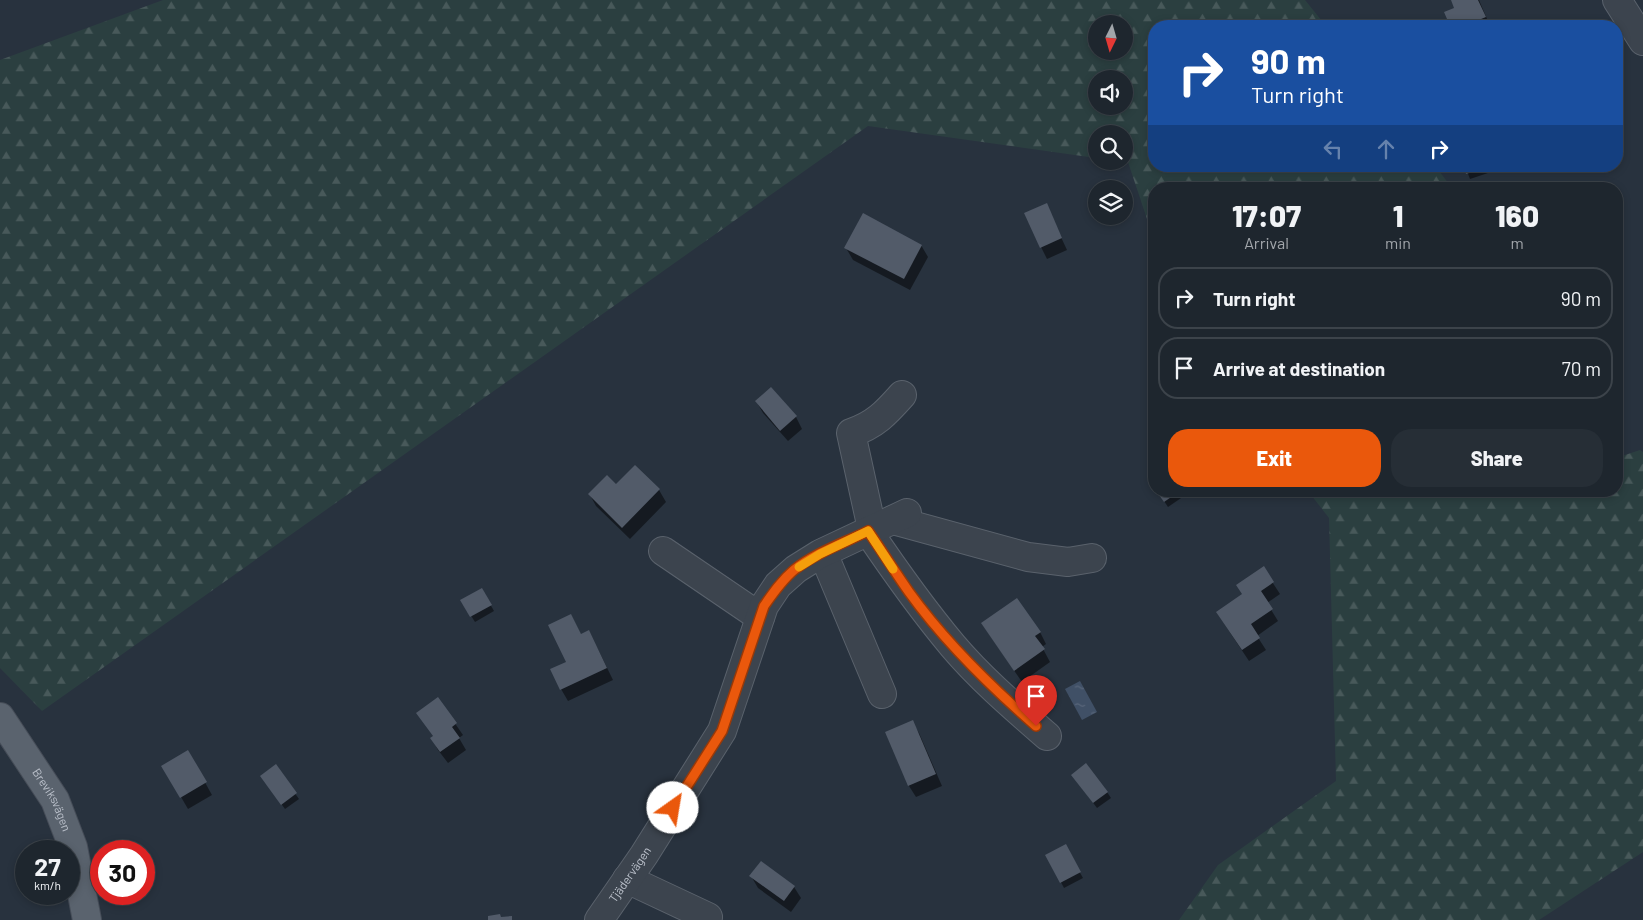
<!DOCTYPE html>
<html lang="en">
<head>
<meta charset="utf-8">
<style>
  body { margin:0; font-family:Barlow,sans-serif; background:#262e36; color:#f1f3f6; height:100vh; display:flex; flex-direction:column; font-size:19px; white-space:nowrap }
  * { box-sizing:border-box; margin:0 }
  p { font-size:16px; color:#a1a5aa }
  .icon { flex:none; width:28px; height:28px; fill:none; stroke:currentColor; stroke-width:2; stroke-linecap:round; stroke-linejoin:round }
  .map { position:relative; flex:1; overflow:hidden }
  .side { position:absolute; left:1148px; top:182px; width:475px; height:315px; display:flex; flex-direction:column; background:#1e262e; border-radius:20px; box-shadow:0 2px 8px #0003,0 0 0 1px #3c434a }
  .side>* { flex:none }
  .guide { position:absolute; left:1148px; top:20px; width:475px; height:152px; border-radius:20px; box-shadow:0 2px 8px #0003,0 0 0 1px #3c434a; background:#1a4fa0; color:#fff; overflow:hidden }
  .needle { width:32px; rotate:185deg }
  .controls { position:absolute; left:1088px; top:15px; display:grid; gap:10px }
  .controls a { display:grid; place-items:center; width:45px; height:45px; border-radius:50%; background:#1e262e; box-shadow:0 2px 8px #0003,0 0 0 1px #3c434a; font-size:25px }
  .speed { position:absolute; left:15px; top:840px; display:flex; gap:10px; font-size:25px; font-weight:700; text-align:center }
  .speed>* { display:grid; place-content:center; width:65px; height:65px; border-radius:50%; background:#1e262e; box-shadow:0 2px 8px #0003,0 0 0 1px #3c434a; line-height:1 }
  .speed small { font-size:12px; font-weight:400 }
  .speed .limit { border:8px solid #d22; background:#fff; color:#111 }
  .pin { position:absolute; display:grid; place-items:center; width:42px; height:42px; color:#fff; margin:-51px -21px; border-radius:50% 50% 50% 0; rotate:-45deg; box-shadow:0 0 5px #0007 }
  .pin .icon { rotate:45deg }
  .me { position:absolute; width:55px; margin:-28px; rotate:32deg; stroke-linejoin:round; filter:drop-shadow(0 0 4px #0008) }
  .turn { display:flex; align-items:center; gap:18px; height:105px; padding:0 20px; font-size:22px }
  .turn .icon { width:65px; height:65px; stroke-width:2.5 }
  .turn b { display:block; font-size:35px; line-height:42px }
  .lanes { display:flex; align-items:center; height:48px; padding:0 20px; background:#0003; justify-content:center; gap:25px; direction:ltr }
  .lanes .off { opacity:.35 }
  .eta { display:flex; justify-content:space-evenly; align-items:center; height:85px; text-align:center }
  .eta b { font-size:30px; font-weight:800; line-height:35px }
  .primary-button { display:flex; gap:10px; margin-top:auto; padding:10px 20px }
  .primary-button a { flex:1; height:58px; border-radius:20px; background:#ea580c; color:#fff; font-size:20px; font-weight:800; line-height:58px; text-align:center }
  .primary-button a+a { background:#262e36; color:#f1f3f6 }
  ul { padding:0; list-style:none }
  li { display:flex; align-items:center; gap:15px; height:62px; margin:0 10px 8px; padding:0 10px; border:2px solid #3c434a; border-radius:20px }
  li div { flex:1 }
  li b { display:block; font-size:19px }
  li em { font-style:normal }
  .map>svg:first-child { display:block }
  .forest { fill:url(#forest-firs); fill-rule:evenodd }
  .water { fill:url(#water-ripples) }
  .shadow { fill:#0007 }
  .building { fill:#525b69 }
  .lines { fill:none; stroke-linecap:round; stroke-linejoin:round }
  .minor-casing { stroke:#5a626c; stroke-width:30 }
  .major-casing { stroke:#464d58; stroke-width:30 }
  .minor { stroke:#3c444e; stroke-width:28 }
  .major { stroke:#5a636e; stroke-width:28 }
  .route-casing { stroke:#983908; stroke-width:12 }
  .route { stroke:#ea580c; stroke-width:9 }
  .slow { stroke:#f59e0b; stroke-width:9 }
  .labels { text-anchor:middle; stroke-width:4; stroke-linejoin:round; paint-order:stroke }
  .street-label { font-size:12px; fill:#b9bfc9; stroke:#212934 }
</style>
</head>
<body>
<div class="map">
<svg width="1643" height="920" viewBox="0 0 1643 920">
  <defs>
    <pattern id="forest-firs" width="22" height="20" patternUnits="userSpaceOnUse" patternTransform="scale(1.25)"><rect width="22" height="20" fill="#2b3f40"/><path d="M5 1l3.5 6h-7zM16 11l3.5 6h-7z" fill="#48595a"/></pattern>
    <pattern id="water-ripples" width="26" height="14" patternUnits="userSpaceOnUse" patternTransform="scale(1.25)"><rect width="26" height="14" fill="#405066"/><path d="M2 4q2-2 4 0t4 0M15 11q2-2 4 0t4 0" fill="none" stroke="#5a677b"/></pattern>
  </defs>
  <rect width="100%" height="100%" fill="#28323e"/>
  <g class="forest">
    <path d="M 163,0 L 1305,0 L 1326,26 L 1154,26 L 1154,166 L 1435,166 L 1453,189 L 1154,189 L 1154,240 L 1128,162 L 1122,161 L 1124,161 L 1124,134 L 1096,134 L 1096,158 L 868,126 L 42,711 L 0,668 L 0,60 ZM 1096,24 L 1124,24 L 1124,51 L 1096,51 ZM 1096,79 L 1124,79 L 1124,106 L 1096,106 Z"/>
    <path d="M 1640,450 L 1643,452 L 1643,852 L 1539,920 L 1179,920 L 1218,865 L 1336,781 L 1329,518 L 1308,491 L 1616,491 L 1616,458 Z"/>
  </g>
  <path class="water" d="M 1080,681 L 1097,712 L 1082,720 L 1065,689 Z"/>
  <g class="shadow">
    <path d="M 1452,0 L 1479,0 L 1490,26 L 1451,26 L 1446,13 L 1456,9 Z"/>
    <path d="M 1465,166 L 1496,166 L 1497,170 L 1470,179 Z"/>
    <path d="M 1046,205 L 1067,250 L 1047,259 L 1041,247 Z"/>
    <path d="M 921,245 L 928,257 L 910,290 L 853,260 L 846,248 Z"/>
    <path d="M 756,401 L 796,417 L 802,429 L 788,441 L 763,413 Z"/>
    <path d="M 635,467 L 659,490 L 666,502 L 630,539 L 596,506 L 590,495 L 616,486 Z"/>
    <path d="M 1161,491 L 1182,491 L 1184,496 L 1168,507 L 1162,498 Z"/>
    <path d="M 1263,568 L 1280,594 L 1267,603 L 1278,621 L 1257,636 L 1266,650 L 1249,661 L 1217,613 L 1243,595 Z"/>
    <path d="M 482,590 L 494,611 L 475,622 L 462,601 Z"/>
    <path d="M 571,615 L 581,635 L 589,631 L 613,680 L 568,701 L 561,689 L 567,663 Z"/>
    <path d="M 982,624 L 1040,632 L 1046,644 L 1042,647 L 1050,662 L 1022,682 Z"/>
    <path d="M 438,699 L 463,735 L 459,738 L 466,750 L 448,763 L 438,750 L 432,739 L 434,737 L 418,713 Z"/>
    <path d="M 912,722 L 919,733 L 942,786 L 916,797 L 909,786 L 887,733 Z"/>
    <path d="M 188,752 L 212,795 L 188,809 L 163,766 Z"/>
    <path d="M 275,766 L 299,799 L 285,809 L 265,781 Z"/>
    <path d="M 1076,780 L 1107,792 L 1111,798 L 1097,808 Z"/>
    <path d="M 1065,846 L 1083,878 L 1064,888 L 1047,856 Z"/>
    <path d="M 751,876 L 794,887 L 801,898 L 791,912 L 758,888 Z"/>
  </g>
  <g class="building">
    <path d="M 1451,0 L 1478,0 L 1486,17 L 1464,26 L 1461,26 L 1459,23 L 1450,26 L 1444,12 L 1454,8 Z"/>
    <path d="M 1464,166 L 1488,166 L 1488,167 L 1466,174 Z"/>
    <path d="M 1047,203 L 1062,238 L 1040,248 L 1024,213 Z"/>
    <path d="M 863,213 L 922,245 L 904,279 L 844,248 Z"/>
    <path d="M 771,387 L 797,416 L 780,431 L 755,401 Z"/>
    <path d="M 635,465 L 660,489 L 622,528 L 588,494 L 607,475 L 616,484 Z"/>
    <path d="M 1158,491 L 1180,491 L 1164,502 L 1157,492 Z"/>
    <path d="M 1264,566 L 1274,582 L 1261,591 L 1273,609 L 1251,624 L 1260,638 L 1242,650 L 1216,612 L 1242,594 L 1236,585 Z"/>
    <path d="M 482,588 L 492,605 L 470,617 L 460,600 Z"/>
    <path d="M 1017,598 L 1041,632 L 1035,636 L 1045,649 L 1014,671 L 981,623 Z"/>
    <path d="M 571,614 L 581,634 L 589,630 L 607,668 L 560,690 L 550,669 L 566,662 L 548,625 Z"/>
    <path d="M 438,697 L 457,723 L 452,727 L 460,738 L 440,752 L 430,738 L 433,736 L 416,713 Z"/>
    <path d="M 913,720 L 936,774 L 908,786 L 885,732 Z"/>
    <path d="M 188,750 L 207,782 L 180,798 L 161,766 Z"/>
    <path d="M 1086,763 L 1108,792 L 1093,803 L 1071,775 Z"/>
    <path d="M 276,764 L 297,793 L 281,805 L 260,776 Z"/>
    <path d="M 1066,844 L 1081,872 L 1060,883 L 1045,855 Z"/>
    <path d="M 761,861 L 795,886 L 784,901 L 749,876 Z"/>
    <path d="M 500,914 L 501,917 L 512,916 L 512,920 L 488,920 L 488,916 Z"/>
  </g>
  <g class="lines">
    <g class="minor-casing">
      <g id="minor">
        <path d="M 1617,0 L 1643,41"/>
        <path d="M 893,520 L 1028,557 L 1068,562 L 1092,558"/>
        <path d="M 872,529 L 851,433 C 875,425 886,413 902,395"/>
        <path d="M 868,531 C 895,571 922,609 953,646 C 981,679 1015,708 1047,736"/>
        <path d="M 663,551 L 760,617"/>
        <path d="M 823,553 L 882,694"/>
        <path d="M 627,879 L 708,917"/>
        <path id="s1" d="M 599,920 L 644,855 L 722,731 L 764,606 L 778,585 L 796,569 L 820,554 L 907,513"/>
      </g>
    </g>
    <g class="major-casing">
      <g id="major">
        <path id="s2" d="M 0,717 L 55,800 L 73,847 L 87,920"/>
      </g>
    </g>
    <use href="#minor" class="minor"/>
    <use href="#major" class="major"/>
  </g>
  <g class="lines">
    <g class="route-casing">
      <path id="route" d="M 673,808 L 722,731 L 764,606 C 773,593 782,580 794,570 C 815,553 844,543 868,531 C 882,551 895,572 909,592 C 945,642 990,686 1036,726"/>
    </g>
    <use href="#route" class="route"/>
    <path class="slow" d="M 799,567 L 820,554 L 868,531 L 893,569"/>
  </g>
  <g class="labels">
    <g class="street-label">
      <text dy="4" stroke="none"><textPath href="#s2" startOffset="98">Breviksvägen</textPath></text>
      <text dy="4" stroke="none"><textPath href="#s1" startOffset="55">Tjädervägen</textPath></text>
    </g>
  </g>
</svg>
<div class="controls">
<a><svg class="needle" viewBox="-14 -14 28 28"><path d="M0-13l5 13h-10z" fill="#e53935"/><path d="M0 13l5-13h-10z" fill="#a1a5aa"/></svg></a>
<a><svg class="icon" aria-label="sound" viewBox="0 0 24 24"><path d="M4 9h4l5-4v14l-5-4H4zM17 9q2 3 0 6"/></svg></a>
<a><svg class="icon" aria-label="search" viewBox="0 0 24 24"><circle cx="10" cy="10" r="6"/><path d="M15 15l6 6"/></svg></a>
<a><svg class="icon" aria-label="layers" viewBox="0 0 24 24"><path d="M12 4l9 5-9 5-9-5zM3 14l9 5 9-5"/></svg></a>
</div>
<div class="speed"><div>27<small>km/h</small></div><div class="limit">30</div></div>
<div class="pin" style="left:1036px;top:726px;background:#d93025"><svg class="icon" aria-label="arrive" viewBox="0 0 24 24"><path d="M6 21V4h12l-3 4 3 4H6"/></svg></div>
<svg class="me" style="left:673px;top:808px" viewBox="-20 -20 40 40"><circle r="19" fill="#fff"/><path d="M0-13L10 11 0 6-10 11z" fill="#ea580c"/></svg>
<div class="guide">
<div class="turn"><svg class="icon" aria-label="right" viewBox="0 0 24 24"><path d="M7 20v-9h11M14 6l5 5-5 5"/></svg><div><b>90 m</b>Turn right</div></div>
<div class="lanes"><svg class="icon off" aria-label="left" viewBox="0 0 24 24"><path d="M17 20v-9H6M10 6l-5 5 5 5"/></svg><svg class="icon off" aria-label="ahead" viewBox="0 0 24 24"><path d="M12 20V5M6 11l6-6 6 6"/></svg><svg class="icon" aria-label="right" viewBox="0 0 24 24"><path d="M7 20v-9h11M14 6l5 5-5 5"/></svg></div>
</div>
<section class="side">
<div class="eta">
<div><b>17:07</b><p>Arrival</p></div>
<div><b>1</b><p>min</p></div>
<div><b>160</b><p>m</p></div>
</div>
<ul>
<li><svg class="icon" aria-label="right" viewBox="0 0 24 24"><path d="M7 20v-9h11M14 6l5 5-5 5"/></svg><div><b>Turn right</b></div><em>90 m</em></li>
<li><svg class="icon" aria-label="arrive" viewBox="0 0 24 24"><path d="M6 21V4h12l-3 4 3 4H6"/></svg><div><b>Arrive at destination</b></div><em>70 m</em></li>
</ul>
<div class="primary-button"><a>Exit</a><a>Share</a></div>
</section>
</div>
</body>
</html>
